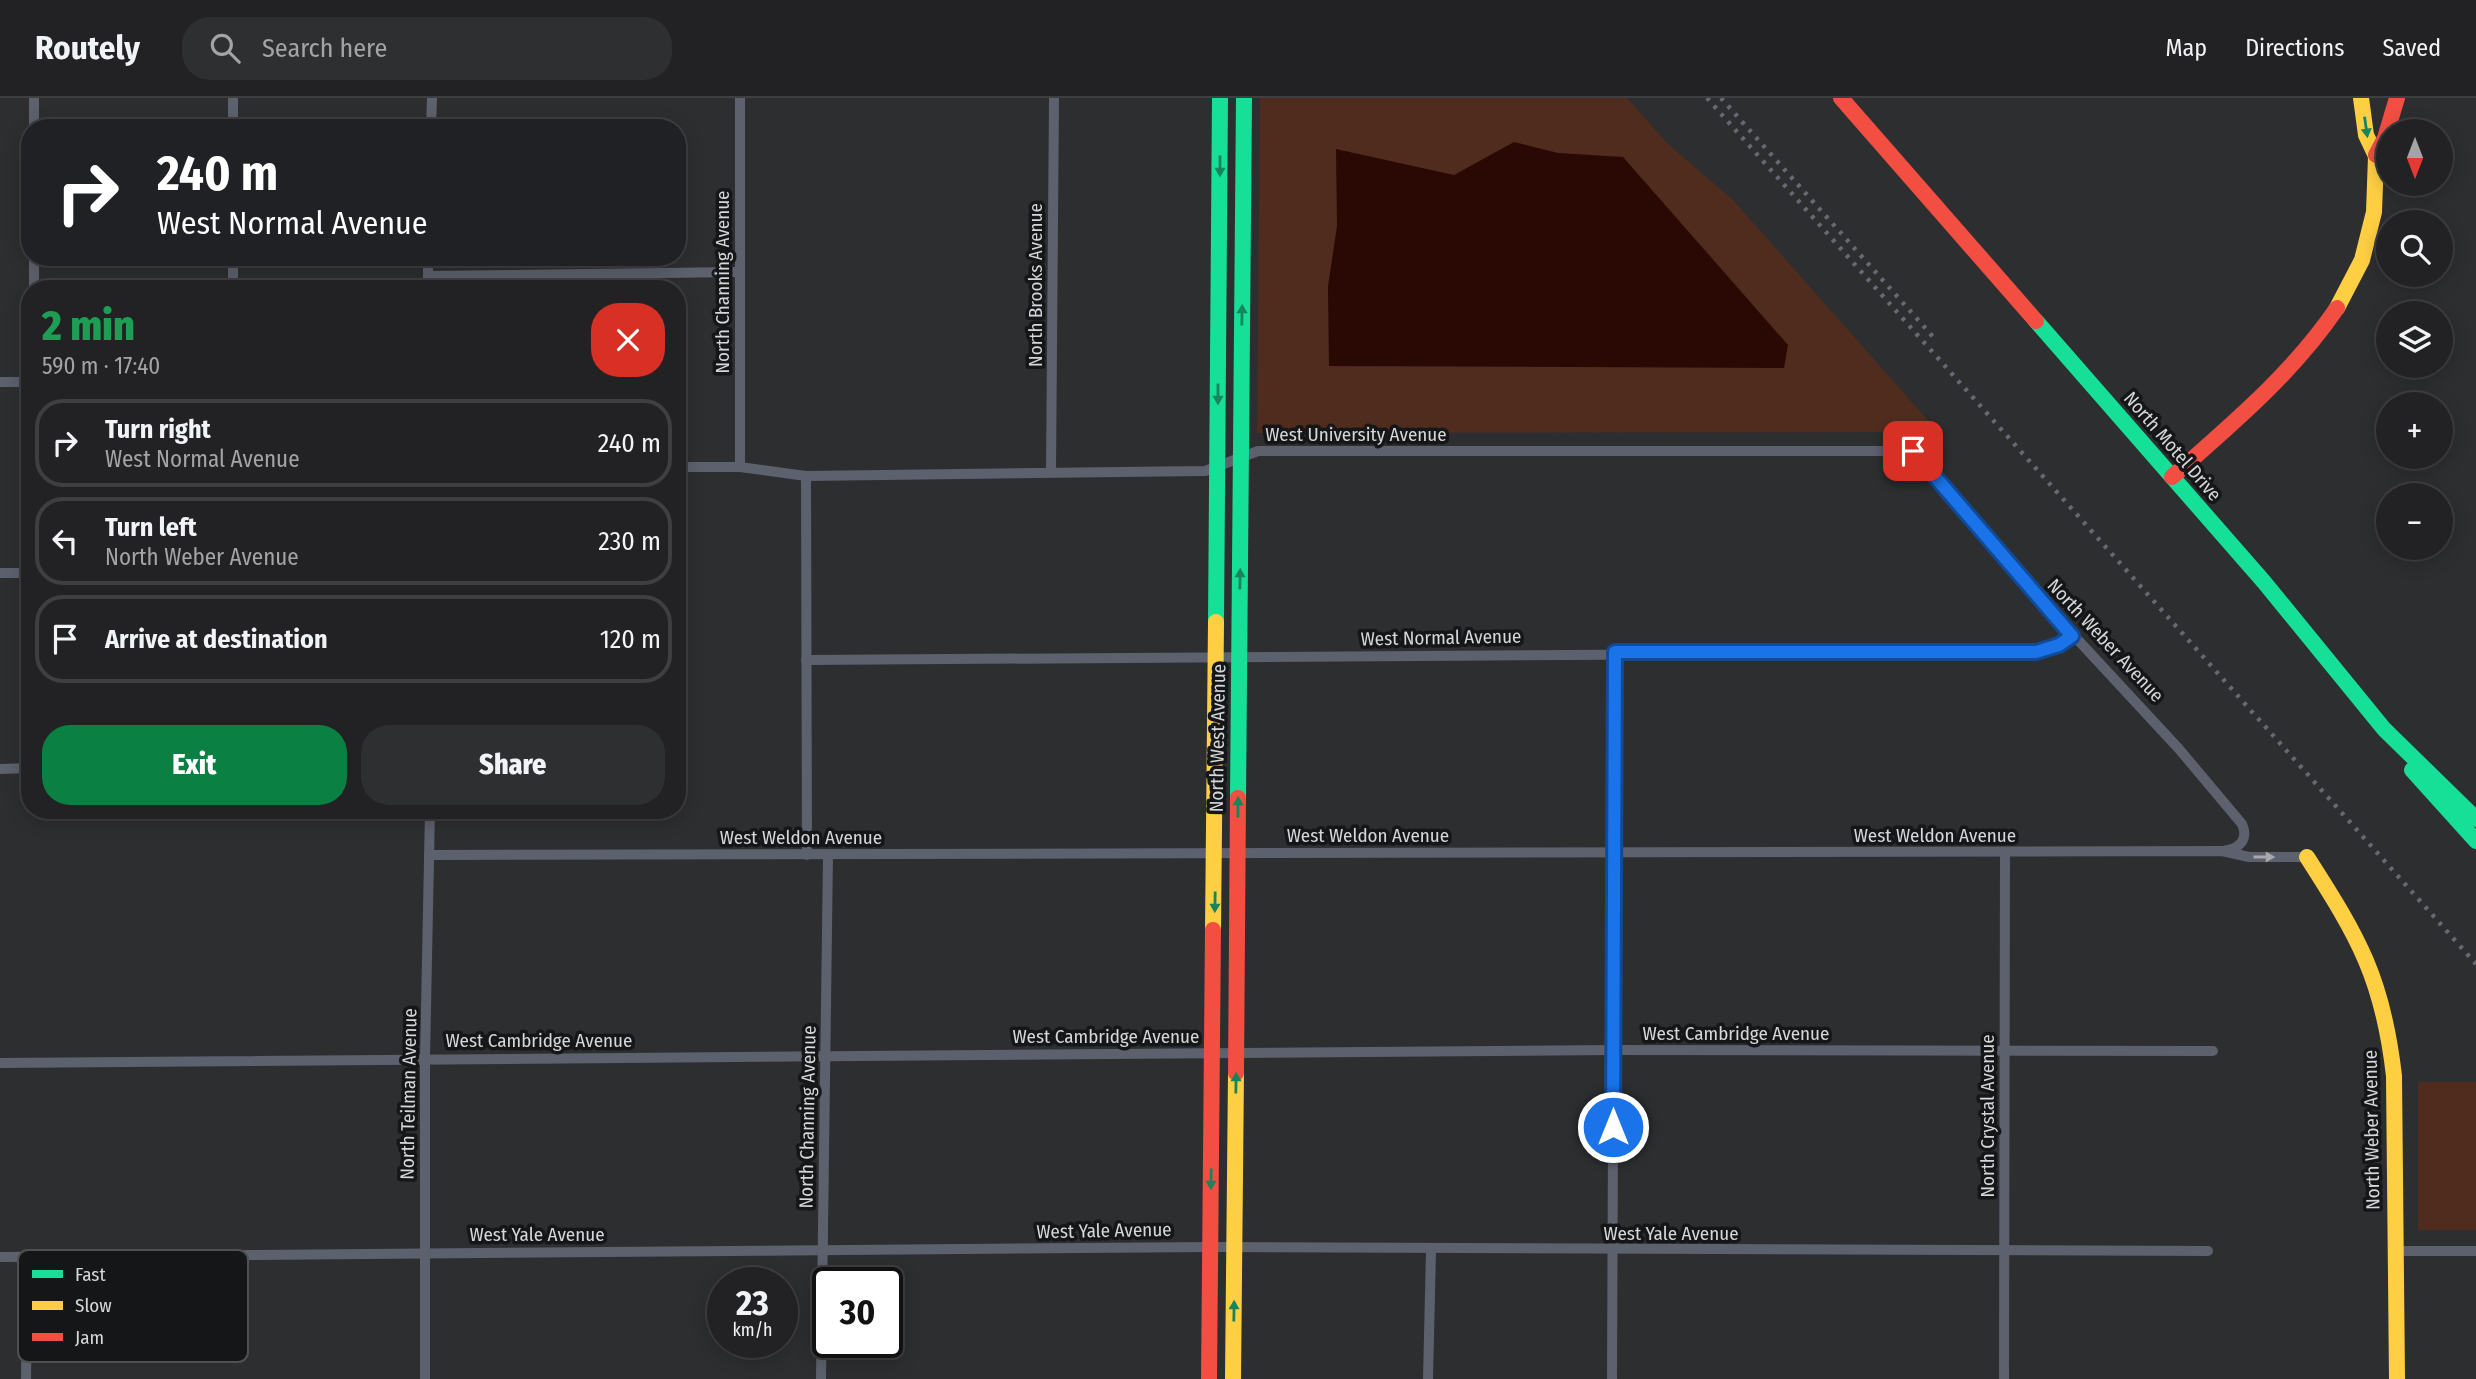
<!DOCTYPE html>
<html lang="en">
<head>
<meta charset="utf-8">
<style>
  body { margin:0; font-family:"Fira Sans Condensed",sans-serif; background:#2e2f31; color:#f1f3f6; height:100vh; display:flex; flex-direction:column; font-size:26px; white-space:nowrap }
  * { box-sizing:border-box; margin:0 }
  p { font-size:23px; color:#a2a4a6 }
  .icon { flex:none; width:38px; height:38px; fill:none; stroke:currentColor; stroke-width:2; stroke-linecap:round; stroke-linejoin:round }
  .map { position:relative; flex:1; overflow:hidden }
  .side { position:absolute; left:21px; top:182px; width:665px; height:539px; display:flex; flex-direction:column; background:#222224; border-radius:28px; box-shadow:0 4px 18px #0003,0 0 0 2px #3f3f41 }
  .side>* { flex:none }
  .banner { position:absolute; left:21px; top:21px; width:665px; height:147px; border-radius:28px; box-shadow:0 4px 18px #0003,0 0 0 2px #3f3f41; background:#202124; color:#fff; overflow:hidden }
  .needle { width:46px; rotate:180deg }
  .buttons { position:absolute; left:2376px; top:21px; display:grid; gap:14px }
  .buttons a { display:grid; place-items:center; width:77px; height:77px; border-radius:50%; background:#222224; box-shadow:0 4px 18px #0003,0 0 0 2px #3f3f41; font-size:35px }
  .speed { position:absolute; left:707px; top:1169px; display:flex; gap:14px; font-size:35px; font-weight:700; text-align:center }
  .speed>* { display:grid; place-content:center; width:91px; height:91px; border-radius:50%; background:#222224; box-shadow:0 4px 18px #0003,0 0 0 2px #3f3f41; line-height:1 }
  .speed small { font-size:18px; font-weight:400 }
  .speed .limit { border:4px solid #111; border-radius:10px; background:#fff; color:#111 }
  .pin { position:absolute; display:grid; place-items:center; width:60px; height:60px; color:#fff; margin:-30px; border-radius:14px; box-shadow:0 4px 10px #0006 }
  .me { position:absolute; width:77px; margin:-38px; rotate:0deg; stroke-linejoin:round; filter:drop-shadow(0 0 5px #0008) }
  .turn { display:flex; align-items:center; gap:24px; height:147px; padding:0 21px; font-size:32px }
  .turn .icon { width:91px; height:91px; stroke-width:2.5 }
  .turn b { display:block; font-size:49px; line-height:60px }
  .round { display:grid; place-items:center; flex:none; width:74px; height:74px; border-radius:28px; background:#2e2f31 }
  .headline { display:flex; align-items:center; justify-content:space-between; height:119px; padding:0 21px }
  h1 { font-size:42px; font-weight:800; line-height:52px; color:#1e9e55 }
  .cta { display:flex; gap:14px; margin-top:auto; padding:14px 21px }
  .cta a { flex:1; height:80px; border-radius:28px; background:#0b8043; color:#fff; font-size:28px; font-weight:800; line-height:80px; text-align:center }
  .cta a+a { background:#2e2f31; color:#f1f3f6 }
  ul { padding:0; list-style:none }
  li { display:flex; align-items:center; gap:21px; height:88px; margin:0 14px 10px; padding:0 7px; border:4px solid #3f3f41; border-radius:28px }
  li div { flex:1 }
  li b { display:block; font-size:26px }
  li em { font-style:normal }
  header { display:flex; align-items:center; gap:42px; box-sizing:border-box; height:98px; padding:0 35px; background:#222224; border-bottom:2px solid #3f3f41 }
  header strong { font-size:33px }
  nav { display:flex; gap:38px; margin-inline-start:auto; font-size:24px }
  .search { width:490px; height:63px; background:#2e2f31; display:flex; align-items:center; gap:18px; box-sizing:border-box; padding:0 24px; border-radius:28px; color:#a2a4a6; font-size:26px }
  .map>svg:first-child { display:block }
  .green { fill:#502c1f }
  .water { fill:#2a0804 }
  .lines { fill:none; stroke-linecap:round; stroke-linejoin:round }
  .street { stroke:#5d616d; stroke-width:10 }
  .fast { stroke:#16e098; stroke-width:16 }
  .slow { stroke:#ffcf43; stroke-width:16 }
  .jam { stroke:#f24e42; stroke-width:16 }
  .rail { stroke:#666971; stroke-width:4.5; stroke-dasharray:3.5 7; stroke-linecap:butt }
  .oneway { fill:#16855e }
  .oneway2 { fill:#a6a8ae }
  .route-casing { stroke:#114b97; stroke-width:18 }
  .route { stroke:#1a73e8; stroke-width:12 }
  .labels { text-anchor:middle; stroke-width:7; stroke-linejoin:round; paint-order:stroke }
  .street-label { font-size:19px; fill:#d6d7da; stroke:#151618 }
  .key { fill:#151618; stroke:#4f5052; stroke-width:2 }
  .key-label { font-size:19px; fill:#d6d7da }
</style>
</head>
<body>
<header>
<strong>Routely</strong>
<div class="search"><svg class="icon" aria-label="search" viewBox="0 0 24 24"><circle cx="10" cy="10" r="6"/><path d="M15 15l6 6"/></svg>Search here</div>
<nav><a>Map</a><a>Directions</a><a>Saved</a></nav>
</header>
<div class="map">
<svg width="2476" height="1281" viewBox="0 0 2476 1281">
  <rect width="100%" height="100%" fill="#2d2e30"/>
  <g class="green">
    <path d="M 1260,0 L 1627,0 L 1667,45 L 1733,102 L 1933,328 L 1933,334 L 1257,335 Z"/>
    <rect x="2418" y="984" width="58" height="148"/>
  </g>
  <path class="water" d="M 1514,44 L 1558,55 L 1623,59 L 1788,247 L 1784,270 L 1329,268 L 1328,188 L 1337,128 L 1336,51 L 1454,77 Z"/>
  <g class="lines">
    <g class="street">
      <path d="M 34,0 L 34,30"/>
      <path d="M 233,30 L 233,0"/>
      <path d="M 431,30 L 432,0"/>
      <path d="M 34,159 L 34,191"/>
      <path d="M 428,178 L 739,174"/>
      <path d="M 233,191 L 233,159"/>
      <path d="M 428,191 L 428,159"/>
      <path d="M 0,284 L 30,284"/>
      <path d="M 677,369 L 740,369 L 806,378 L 1205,373 L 1258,353 L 1913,353 L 2003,461 L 2179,651 L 2242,726 C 2249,742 2239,751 2223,753"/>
      <path d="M 740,369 L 740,0"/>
      <path d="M 1051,374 L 1054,0"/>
      <path d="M 806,378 L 807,757"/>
      <path d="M 0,475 L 30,475"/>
      <path d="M 806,562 L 2036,554 L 2059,547 L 2072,538"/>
      <path d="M 0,671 L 30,670"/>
      <path d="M 429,757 L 2222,753 L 2249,759 L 2307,759"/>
      <path d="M 0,965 L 1613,952 L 2213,953"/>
      <path d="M 2394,1153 L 2476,1153"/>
      <path d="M 0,1159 L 1211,1149 L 2208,1153"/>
      <path d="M 26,1281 L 28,1158"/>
      <path d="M 425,1281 L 425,960 L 430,712"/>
      <path d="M 821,1281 L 828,757"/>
      <path d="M 1428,1281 L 1431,1152"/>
      <path d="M 1612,1281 L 1615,554"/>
      <path d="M 2004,1281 L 2005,754"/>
    </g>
    <g class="fast">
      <path d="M 2036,223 L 2264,484 L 2384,631 L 2476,721"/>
      <path d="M 1216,524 L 1220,0"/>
      <path d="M 2412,672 L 2476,743"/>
      <path d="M 1238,700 L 1244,0"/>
    </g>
    <g class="slow">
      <path d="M 2337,210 L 2362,162 L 2374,114 L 2376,58 L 2366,37 L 2361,0"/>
      <path d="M 2307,759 C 2359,840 2383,881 2394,978 L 2397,1281"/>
      <path d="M 1213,832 L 1216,524"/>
      <path d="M 1233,1281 L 1236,975"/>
    </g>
    <g class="jam">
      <path d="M 1841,0 L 2036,223"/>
      <path d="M 2376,57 L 2385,40 L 2397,0"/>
      <path d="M 2172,379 C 2232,326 2292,276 2337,210"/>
      <path d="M 1236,975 L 1238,700"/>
      <path d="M 1209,1281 L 1213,832"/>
    </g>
    <g class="rail">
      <path d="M 1707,0 L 2476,866"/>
      <path d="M 1721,0 L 1935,241"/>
    </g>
  </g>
  <defs><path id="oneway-solid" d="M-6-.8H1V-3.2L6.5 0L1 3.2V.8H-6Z" transform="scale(1.75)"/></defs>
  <g class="oneway">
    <use href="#oneway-solid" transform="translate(2366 29) rotate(82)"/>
    <use href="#oneway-solid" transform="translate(1220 68) rotate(90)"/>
    <use href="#oneway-solid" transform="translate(1242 217) rotate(-89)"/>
    <use href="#oneway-solid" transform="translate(1218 296) rotate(90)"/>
    <use href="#oneway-solid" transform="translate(1240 481) rotate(-89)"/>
    <use href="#oneway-solid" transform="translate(1238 709) rotate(-89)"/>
    <use href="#oneway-solid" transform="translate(1215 804) rotate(91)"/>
    <use href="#oneway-solid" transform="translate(1236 985) rotate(-89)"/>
    <use href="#oneway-solid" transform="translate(1211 1081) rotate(91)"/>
    <use href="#oneway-solid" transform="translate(1234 1213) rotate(-89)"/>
  </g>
  <use class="oneway2" href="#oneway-solid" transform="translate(2264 759)"/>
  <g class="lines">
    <g class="route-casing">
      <path id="route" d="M 1613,1029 L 1615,554 L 2036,554 L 2059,547 L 2072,538 L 1913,353"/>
    </g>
    <use href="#route" class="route"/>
  </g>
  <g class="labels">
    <g class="street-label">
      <text transform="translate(722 184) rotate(-90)" y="7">North Channing Avenue</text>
      <text transform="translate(1035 187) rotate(-90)" y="7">North Brooks Avenue</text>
      <text x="1356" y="343">West University Avenue</text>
      <text transform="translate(2173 348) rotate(49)" y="7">North Motel Drive</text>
      <text transform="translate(1441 539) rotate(-1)" y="7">West Normal Avenue</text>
      <text transform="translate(2106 542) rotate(47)" y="7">North Weber Avenue</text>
      <text transform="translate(1217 640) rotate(-89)" y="7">North West Avenue</text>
      <text x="1368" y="744">West Weldon Avenue</text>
      <text x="1935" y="744">West Weldon Avenue</text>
      <text x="801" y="746">West Weldon Avenue</text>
      <text x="1736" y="942">West Cambridge Avenue</text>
      <text x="1106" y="945">West Cambridge Avenue</text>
      <text x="539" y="949">West Cambridge Avenue</text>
      <text transform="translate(408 996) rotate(-89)" y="7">North Teilman Avenue</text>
      <text transform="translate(1987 1018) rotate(-90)" y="7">North Crystal Avenue</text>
      <text transform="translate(807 1019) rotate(-89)" y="7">North Channing Avenue</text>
      <text transform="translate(2371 1032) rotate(-91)" y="7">North Weber Avenue</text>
      <text transform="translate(1104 1132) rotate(-1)" y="7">West Yale Avenue</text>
      <text x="1671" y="1142">West Yale Avenue</text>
      <text x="537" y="1143">West Yale Avenue</text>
    </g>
  </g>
  <rect x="18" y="1152" width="230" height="112" rx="10" class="key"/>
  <rect x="32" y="1172" width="31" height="8" fill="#16e098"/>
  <rect x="32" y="1203" width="31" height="9" fill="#ffcf43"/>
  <rect x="32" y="1235" width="31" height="8" fill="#f24e42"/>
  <g class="key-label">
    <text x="75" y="1183">Fast</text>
    <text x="75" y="1214">Slow</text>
    <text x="75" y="1246">Jam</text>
  </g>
</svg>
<div class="buttons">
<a><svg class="needle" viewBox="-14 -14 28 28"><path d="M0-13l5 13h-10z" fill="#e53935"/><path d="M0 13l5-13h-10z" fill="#a2a4a6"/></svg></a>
<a><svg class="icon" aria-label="search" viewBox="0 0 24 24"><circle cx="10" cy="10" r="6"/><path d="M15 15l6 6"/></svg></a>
<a><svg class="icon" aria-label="layers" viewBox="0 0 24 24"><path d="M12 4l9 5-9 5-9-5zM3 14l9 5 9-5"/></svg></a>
<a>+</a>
<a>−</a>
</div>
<div class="speed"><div>23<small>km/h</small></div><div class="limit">30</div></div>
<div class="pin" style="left:1913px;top:353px;background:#d93025"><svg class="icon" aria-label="arrive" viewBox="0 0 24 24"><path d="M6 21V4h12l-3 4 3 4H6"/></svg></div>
<svg class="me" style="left:1613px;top:1029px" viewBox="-20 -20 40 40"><circle r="17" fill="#1a73e8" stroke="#fff" stroke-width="3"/><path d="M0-11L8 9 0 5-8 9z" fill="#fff"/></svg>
<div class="banner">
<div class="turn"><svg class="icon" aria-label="right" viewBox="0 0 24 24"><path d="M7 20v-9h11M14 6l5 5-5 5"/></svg><div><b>240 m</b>West Normal Avenue</div></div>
</div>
<section class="side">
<div class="headline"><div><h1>2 min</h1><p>590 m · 17:40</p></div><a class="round" style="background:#d93025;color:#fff"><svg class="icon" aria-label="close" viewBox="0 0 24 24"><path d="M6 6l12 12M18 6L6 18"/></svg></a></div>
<ul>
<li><svg class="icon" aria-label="right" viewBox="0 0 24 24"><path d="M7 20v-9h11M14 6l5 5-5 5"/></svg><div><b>Turn right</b><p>West Normal Avenue</p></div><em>240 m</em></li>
<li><svg class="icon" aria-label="left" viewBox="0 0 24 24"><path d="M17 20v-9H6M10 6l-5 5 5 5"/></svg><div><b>Turn left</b><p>North Weber Avenue</p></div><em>230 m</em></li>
<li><svg class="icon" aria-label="arrive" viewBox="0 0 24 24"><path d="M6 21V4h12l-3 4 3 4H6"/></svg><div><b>Arrive at destination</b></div><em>120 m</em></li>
</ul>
<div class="cta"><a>Exit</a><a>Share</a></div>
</section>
</div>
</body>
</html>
